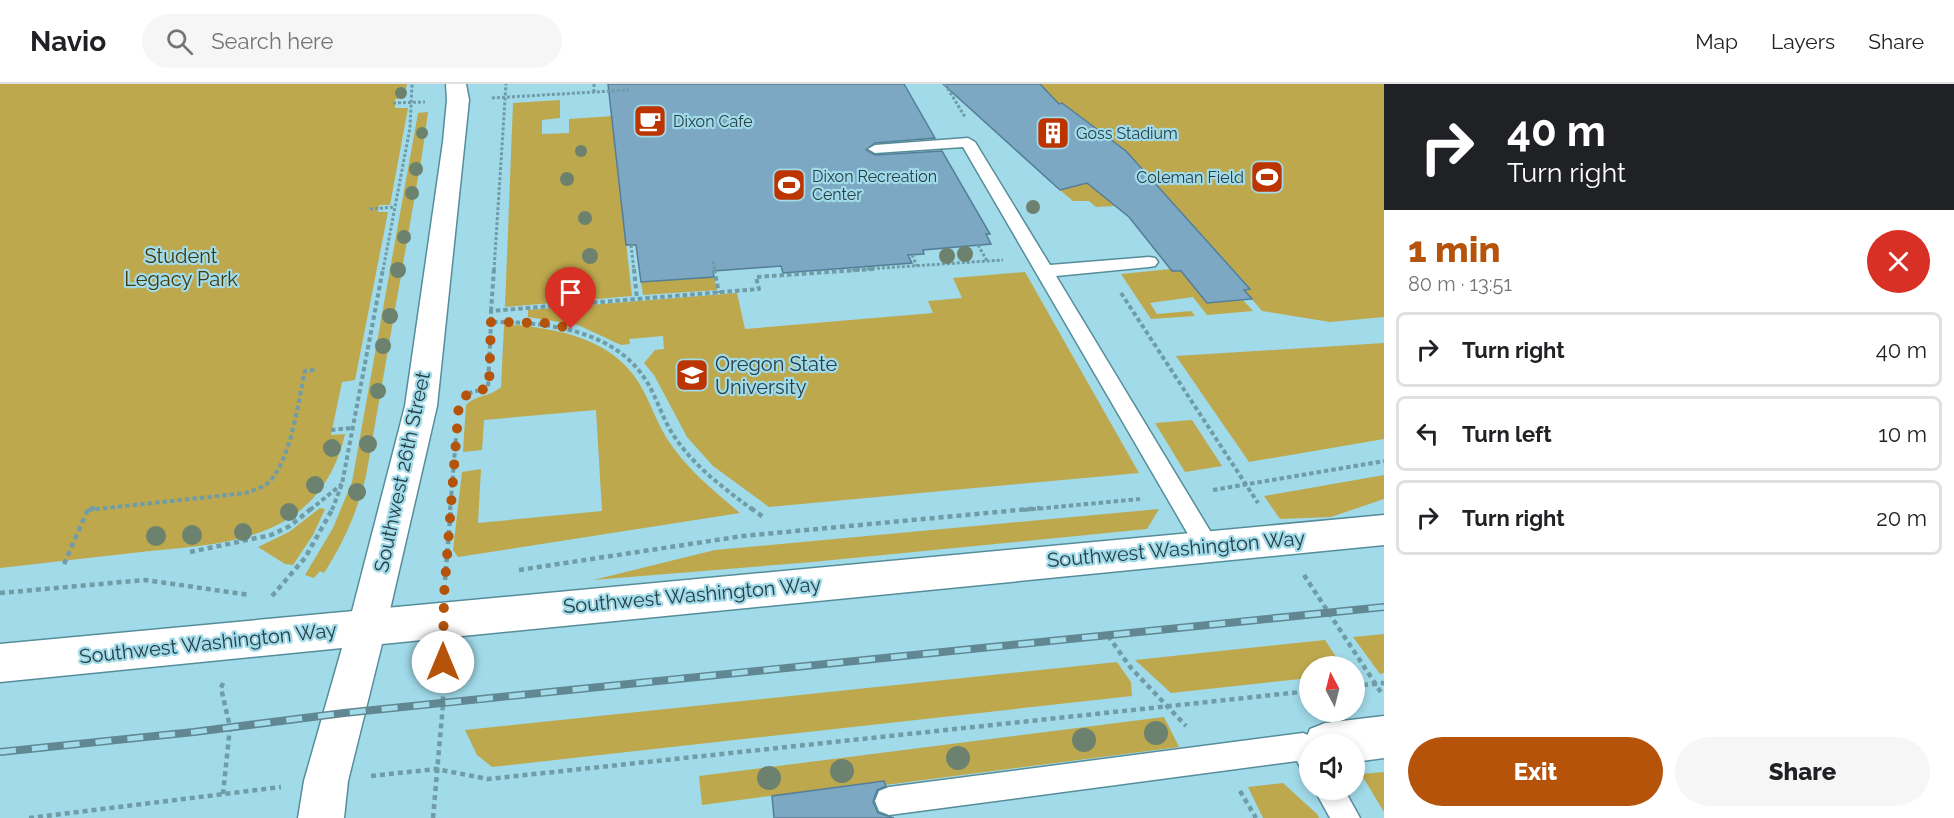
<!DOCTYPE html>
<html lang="en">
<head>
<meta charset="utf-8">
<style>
  body { margin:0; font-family:Raleway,sans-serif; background:#f6f6f6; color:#202124; height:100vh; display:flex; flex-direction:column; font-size:22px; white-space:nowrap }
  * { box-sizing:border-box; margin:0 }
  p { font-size:20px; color:#757577 }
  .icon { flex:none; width:33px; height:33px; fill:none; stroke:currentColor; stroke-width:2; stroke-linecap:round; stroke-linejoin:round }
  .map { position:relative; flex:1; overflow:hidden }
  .sheet { display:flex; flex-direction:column; background:#fff; width:570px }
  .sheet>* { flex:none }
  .top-card { background:#202124; color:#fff; overflow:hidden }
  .needle { width:39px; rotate:353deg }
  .fabs { position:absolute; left:1299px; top:572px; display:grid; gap:12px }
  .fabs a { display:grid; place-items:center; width:66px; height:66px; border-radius:50%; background:#fff; box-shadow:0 3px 9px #0003; font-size:30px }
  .pin { position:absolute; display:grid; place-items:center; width:51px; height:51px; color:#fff; margin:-62px -26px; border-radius:50% 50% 50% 0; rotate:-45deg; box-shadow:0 0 6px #0007 }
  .pin .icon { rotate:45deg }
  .me { position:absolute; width:66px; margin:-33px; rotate:0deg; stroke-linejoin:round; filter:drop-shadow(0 0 4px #0008) }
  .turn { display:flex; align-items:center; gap:21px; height:126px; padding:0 24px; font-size:27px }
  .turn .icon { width:78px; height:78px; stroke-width:2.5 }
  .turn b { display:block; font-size:42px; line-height:51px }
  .round { display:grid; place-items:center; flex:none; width:63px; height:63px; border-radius:32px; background:#f6f6f6 }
  .headline { display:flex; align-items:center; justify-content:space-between; height:102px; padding:0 24px }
  h1 { font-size:36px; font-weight:800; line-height:45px; color:#b45309 }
  .button { display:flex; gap:12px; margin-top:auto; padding:12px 24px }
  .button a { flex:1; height:69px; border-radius:36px; background:#b45309; color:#fff; font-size:24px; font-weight:800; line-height:69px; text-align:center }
  .button a+a { background:#f6f6f6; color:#202124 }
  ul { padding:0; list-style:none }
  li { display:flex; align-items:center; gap:18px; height:75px; margin:0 12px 9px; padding:0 12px; border:3px solid #e0e0e0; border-radius:9px }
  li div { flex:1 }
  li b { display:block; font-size:22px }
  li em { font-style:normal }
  header { display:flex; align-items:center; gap:36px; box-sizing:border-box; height:84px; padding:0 30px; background:#fff; border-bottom:2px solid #e0e0e0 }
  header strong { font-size:28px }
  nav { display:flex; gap:33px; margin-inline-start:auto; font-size:21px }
  .search { width:420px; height:54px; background:#f6f6f6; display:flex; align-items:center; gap:15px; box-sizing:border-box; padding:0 21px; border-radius:33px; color:#757577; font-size:22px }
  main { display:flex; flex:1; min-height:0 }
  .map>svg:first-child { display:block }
  .green { fill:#bda84d }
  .building { fill:#7ca8c3; stroke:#547e98; stroke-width:1.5 }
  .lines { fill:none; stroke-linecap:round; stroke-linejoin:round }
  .lane-casing { stroke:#568d9b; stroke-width:3 }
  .street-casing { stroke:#568d9b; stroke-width:3 }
  .secondary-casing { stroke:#568d9b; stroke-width:3 }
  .path-far2 { stroke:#709ca7; stroke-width:3; stroke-dasharray:3 2; stroke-linecap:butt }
  .path-far1 { stroke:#709ca7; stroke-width:4; stroke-dasharray:4.5 3; stroke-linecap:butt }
  .path { stroke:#709ca7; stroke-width:4.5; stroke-dasharray:5 4; stroke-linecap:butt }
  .lane { fill:#fff; fill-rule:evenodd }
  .street { fill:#fff; fill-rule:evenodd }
  .secondary { fill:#fff; fill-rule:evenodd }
  .rail-casing { stroke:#608792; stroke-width:8 }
  .rail { stroke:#a1dae9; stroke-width:5; stroke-dasharray:16; stroke-linecap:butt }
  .tree { fill:#6c816e }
  .route { stroke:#b45309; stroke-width:10; stroke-dasharray:0 18 }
  .labels { text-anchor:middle; stroke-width:4.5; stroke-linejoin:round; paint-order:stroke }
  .far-poi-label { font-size:16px; fill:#263e44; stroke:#a1dae9; text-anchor:start }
  .park-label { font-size:20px; fill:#413809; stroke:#a1dae9 }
  .poi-label { font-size:20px; fill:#263e44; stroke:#a1dae9; text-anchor:start }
  .street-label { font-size:20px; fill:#263e44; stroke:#a1dae9 }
</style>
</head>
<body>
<header>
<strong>Navio</strong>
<div class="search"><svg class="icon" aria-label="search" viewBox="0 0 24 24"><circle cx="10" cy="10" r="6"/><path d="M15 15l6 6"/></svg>Search here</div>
<nav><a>Map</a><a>Layers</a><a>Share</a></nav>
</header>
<main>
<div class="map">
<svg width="1384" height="734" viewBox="0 0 1384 734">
  <rect width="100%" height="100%" fill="#a1dae9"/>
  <g class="green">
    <path d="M 0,0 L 407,0 L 404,14 L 395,15 L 395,24 L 408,24 L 390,121 L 379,121 L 378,128 L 388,128 L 355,296 L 342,298 L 331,351 L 345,350 C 337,385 319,416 288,435 C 246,461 189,463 141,468 C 94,473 47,479 0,484 Z"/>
    <path d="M 1040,0 L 1384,0 L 1384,233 L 1330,238 L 1262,227 L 1244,206 L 1250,204 L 1126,67 L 1063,19 L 1059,20 Z"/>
    <path d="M 560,16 L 560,34 L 542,36 L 542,50 L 569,49 L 569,35 L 612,32 L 632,212 L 505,223 L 513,19 Z"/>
    <path d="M 428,28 L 422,71 L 366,392 C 357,428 344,458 324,489 L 320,487 L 314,494 L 305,491 L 333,444 L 352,398 L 418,29 Z"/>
    <path d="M 1087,99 L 1115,122 L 1096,123 L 1089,117 L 1073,117 L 1060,106 Z"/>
    <path d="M 1171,185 L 1181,187 L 1207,219 L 1243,216 L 1253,227 L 1207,231 L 1193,213 L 1150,219 L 1157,230 L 1191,227 L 1195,232 L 1151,235 L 1121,190 Z"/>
    <path d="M 1025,188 L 1139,389 L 769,423 L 713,382 L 687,353 L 654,291 L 644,279 L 655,266 L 664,265 L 663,252 L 629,255 L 630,260 L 621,261 L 578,241 L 528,233 L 528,226 L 737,209 L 745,245 L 933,229 L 928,217 L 962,214 L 953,194 Z"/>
    <path d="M 714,193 L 717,206 L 643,211 L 641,198 Z"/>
    <path d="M 516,241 C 560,245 611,256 637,296 C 649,314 655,335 666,353 C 685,384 713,406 740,429 L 458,473 L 453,466 L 462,388 L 481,385 L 478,439 L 602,427 L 596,326 L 484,336 L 482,366 L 463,368 L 466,321 C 475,311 490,313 501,303 L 504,242 Z"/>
    <path d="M 1384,259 L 1384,355 L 1249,378 L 1176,272 Z"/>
    <path d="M 1192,336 L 1222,382 L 1185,388 L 1155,339 Z"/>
    <path d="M 1384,391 L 1384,415 L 1331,433 L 1280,435 L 1264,412 Z"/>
    <path d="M 320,424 L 325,425 L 313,451 L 293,481 L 285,480 L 258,463 L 289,448 Z"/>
    <path d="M 1159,425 L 1147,445 L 812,478 L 593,496 L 715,466 Z"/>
    <path d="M 1384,550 L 1384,589 L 1380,590 L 1353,553 Z"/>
    <path d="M 1325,556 L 1342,582 L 1310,582 L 1309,594 L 1171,609 L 1135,576 Z"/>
    <path d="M 1117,578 L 1131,598 L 1132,612 L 492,683 L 477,671 L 465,646 Z"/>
    <path d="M 1164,633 L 1179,663 L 885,701 L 884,697 L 702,721 L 699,692 Z"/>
    <path d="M 1384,688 L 1384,728 L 1361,690 Z"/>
    <path d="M 1283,699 L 1317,730 L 1319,734 L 1263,734 L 1248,703 Z"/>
  </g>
  <g class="building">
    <path d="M 608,0 L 904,0 L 935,54 L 875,59 L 866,66 L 875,71 L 942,67 L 990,150 L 986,150 L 991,160 L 923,166 L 924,170 L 908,171 L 912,179 L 783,189 L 781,182 L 713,187 L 714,193 L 641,198 L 636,161 L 626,161 Z"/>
    <path d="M 943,0 L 1040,0 L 1059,20 L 1062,19 L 1126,67 L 1250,205 L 1244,206 L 1252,215 L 1207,219 L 1181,187 L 1172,187 L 1129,133 L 1087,99 L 1060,106 Z"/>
    <path d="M 884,697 L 886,702 L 877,706 L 873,718 L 878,729 L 894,734 L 774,734 L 772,712 Z"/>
  </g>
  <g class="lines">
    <g class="lane-casing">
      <g id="lane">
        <path d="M 968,54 L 975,58 L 1050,181 L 1149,173 L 1155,174 L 1158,178 L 1155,182 L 1149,183 L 1056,192 L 1215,455 L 1218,462 L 1215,469 L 1207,472 L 1199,469 L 963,63 L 875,69 L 868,65 L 875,61 Z"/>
        <path d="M 1303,649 L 1313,653 L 1317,660 L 1310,660 L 1310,686 L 1300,683 L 1297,677 L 889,731 L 879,727 L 875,717 L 879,707 L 889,703 Z"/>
        <path d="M 1314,705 L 1344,705 L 1360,734 L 1330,734 Z"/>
      </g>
    </g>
    <g class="street-casing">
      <g id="street">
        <path d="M 446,0 L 466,0 L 469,16 L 437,322 L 386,543 L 381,556 L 367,561 L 353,556 L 348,543 L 405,322 L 443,58 L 447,16 Z"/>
        <path d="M 1384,632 L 1384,674 L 1354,678 L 1354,660 L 1310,660 L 1310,674 L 1304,660 L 1310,645 L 1325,639 Z"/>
      </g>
    </g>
    <g class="secondary-casing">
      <path id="secondary" d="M 1384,431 L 1384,461 L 382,560 L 348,697 L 344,734 L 298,734 L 304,697 L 342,564 L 0,598 L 0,560 Z"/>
    </g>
    <g class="path-far2">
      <path d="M 594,0 L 594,8"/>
      <path d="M 945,0 L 965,33"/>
      <path d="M 492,14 L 629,6"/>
      <path d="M 393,19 L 425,18"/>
      <path d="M 370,125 L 395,123"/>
      <path d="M 631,161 L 634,186"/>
      <path d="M 978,161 L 987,177"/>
      <path d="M 912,171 L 917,182"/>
      <path d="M 713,177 L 715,186"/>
      <path d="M 383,186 L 410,44 L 412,0"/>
      <path d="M 494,186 L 506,0"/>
      <path d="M 852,186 L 1003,176"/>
    </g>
    <g class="path-far1">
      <path d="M 634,185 L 637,215"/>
      <path d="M 714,185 L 719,209"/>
      <path d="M 1121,209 L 1258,419"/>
      <path d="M 491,227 L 494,185"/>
      <path d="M 462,314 L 472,308 L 488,304 L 491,238"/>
      <path d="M 331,346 L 352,344"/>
      <path d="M 1213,406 L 1384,377"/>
      <path d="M 88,426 L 246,409 C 253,406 262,404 268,399 C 291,377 298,318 305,287 L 315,286"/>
      <path d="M 310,426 L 342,400"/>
      <path d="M 332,426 L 342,400 L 383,185"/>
      <path d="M 450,426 L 456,354"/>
      <path d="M 753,426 C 725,405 696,384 676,355 C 663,337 658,316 647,298 C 615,245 546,238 491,238 L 491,227 L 759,205 L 756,193 L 874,185"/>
      <path d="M 1024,426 L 1140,415"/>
    </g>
    <g class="path">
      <path d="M 751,424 L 763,433"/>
      <path d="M 190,468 L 271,451 L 290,442 L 312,424"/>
      <path d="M 64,480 L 88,425 L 95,424"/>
      <path d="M 519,486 L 743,452 L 1040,424"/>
      <path d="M 1304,491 L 1382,610"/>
      <path d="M 445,496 L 451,424"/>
      <path d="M 0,509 L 145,496 L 250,511"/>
      <path d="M 272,512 L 305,474 L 333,424"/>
      <path d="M 1108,552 L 1131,584 L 1186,642"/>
      <path d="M 223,599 L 221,604 L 230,643 L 223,710"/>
      <path d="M 1354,602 L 1384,599"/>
      <path d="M 371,692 L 436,685 L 488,695 L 1310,607"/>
      <path d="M 1240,707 L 1256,734"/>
      <path d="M 29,734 L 281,703"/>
      <path d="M 433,734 L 443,620 L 443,575"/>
    </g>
    <use href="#lane" class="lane"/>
    <use href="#street" class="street"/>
    <use href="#secondary" class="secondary"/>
    <g class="rail-casing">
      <path id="rail" d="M 0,668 L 194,648 L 344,629 L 1384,523"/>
    </g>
    <use href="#rail" class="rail"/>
  </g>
  <g class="tree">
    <circle cx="401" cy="9" r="6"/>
    <circle cx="422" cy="49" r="6"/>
    <circle cx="581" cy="67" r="6"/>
    <circle cx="416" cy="85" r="7"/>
    <circle cx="567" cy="95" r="7"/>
    <circle cx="412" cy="109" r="7"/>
    <circle cx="1033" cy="123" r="7"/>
    <circle cx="585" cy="134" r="7"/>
    <circle cx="404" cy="153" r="7"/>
    <circle cx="965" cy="170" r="8"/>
    <circle cx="590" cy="172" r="8"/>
    <circle cx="947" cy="172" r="8"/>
    <circle cx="398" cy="186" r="8"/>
    <circle cx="581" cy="197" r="8"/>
    <circle cx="390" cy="232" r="8"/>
    <circle cx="383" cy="262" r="8"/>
    <circle cx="378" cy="307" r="8"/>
    <circle cx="368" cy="360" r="9"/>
    <circle cx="332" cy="364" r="9"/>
    <circle cx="315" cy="401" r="9"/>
    <circle cx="357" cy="408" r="9"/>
    <circle cx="289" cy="428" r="9"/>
    <circle cx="243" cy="448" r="9"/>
    <circle cx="192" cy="451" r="10"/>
    <circle cx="156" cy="452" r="10"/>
    <circle cx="1156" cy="649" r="12"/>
    <circle cx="1084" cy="656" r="12"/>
    <circle cx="958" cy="674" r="12"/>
    <circle cx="842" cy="687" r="12"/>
    <circle cx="769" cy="694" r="12"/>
  </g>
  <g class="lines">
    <path class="route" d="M 443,578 L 444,511 L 459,319 C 466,308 477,307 489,304 L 491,238 L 547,239 L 571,245"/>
  </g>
  <defs>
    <g id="cafe-square" transform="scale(1.725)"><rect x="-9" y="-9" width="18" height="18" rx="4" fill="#bc3400" stroke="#a1dae9"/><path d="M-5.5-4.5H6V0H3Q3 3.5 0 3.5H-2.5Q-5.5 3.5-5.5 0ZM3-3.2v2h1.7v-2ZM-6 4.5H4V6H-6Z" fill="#fff"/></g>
    <g id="building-square" transform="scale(1.725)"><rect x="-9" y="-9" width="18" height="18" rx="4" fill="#bc3400" stroke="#a1dae9"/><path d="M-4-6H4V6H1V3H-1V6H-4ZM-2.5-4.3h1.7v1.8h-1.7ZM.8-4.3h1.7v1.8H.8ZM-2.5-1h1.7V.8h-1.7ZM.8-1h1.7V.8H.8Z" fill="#fff"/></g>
    <g id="stadium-square" transform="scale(1.725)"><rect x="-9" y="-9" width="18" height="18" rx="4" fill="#bc3400" stroke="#a1dae9"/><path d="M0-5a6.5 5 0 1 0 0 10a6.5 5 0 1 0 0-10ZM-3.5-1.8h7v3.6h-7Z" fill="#fff"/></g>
    <g id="university-square" transform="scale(1.725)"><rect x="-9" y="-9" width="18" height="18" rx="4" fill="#bc3400" stroke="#a1dae9"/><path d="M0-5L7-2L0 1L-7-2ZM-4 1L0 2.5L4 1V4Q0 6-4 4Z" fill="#fff"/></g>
  </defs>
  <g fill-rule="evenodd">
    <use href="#cafe-square" x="650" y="37"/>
    <use href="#building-square" x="1053" y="49"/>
    <use href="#stadium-square" x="1267" y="93"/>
    <use href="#stadium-square" x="789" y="101"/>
    <use href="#university-square" x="692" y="291"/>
  </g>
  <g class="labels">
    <g class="far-poi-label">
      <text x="673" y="43">Dixon Cafe</text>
      <text x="1076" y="55">Goss Stadium</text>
      <text x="812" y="98">Dixon Recreation<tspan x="812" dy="18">Center</tspan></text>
      <text x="1244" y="99" text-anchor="end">Coleman Field</text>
    </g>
    <g class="park-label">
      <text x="181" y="179">Student<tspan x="181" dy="23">Legacy Park</tspan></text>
    </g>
    <g class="poi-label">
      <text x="715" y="287">Oregon State<tspan x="715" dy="23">University</tspan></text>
    </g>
    <g class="street-label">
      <text transform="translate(402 388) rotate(-78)" y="7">Southwest 26th Street</text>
      <text transform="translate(1176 465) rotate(-5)" y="7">Southwest Washington Way</text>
      <text transform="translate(692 511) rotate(-5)" y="7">Southwest Washington Way</text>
      <text transform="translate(208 559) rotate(-6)" y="7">Southwest Washington Way</text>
    </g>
  </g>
</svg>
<div class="fabs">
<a><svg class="needle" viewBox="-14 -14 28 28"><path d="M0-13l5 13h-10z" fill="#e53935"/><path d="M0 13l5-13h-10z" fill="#757577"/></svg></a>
<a><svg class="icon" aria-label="sound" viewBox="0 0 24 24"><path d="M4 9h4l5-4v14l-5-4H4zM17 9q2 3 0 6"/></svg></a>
</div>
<div class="pin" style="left:571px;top:245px;background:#d93025"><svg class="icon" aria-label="arrive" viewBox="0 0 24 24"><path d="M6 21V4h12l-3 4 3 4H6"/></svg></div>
<svg class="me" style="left:443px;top:578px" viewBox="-20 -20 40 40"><circle r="19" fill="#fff"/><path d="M0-13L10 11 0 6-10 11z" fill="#b45309"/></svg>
</div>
<section class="sheet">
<div class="top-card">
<div class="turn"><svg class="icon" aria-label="right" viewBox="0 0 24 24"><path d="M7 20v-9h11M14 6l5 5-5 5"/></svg><div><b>40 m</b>Turn right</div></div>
</div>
<div class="headline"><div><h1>1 min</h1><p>80 m · 13:51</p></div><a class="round" style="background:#d93025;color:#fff"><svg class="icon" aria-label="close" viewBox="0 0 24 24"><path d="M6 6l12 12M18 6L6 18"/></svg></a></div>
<ul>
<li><svg class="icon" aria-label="right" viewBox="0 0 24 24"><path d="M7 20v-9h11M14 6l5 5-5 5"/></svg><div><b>Turn right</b></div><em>40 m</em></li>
<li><svg class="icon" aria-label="left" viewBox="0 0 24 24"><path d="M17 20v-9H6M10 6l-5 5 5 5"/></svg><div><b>Turn left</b></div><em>10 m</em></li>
<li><svg class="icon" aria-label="right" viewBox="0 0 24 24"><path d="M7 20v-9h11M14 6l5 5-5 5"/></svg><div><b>Turn right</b></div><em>20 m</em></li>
</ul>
<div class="button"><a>Exit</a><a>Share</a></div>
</section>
</main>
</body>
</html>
